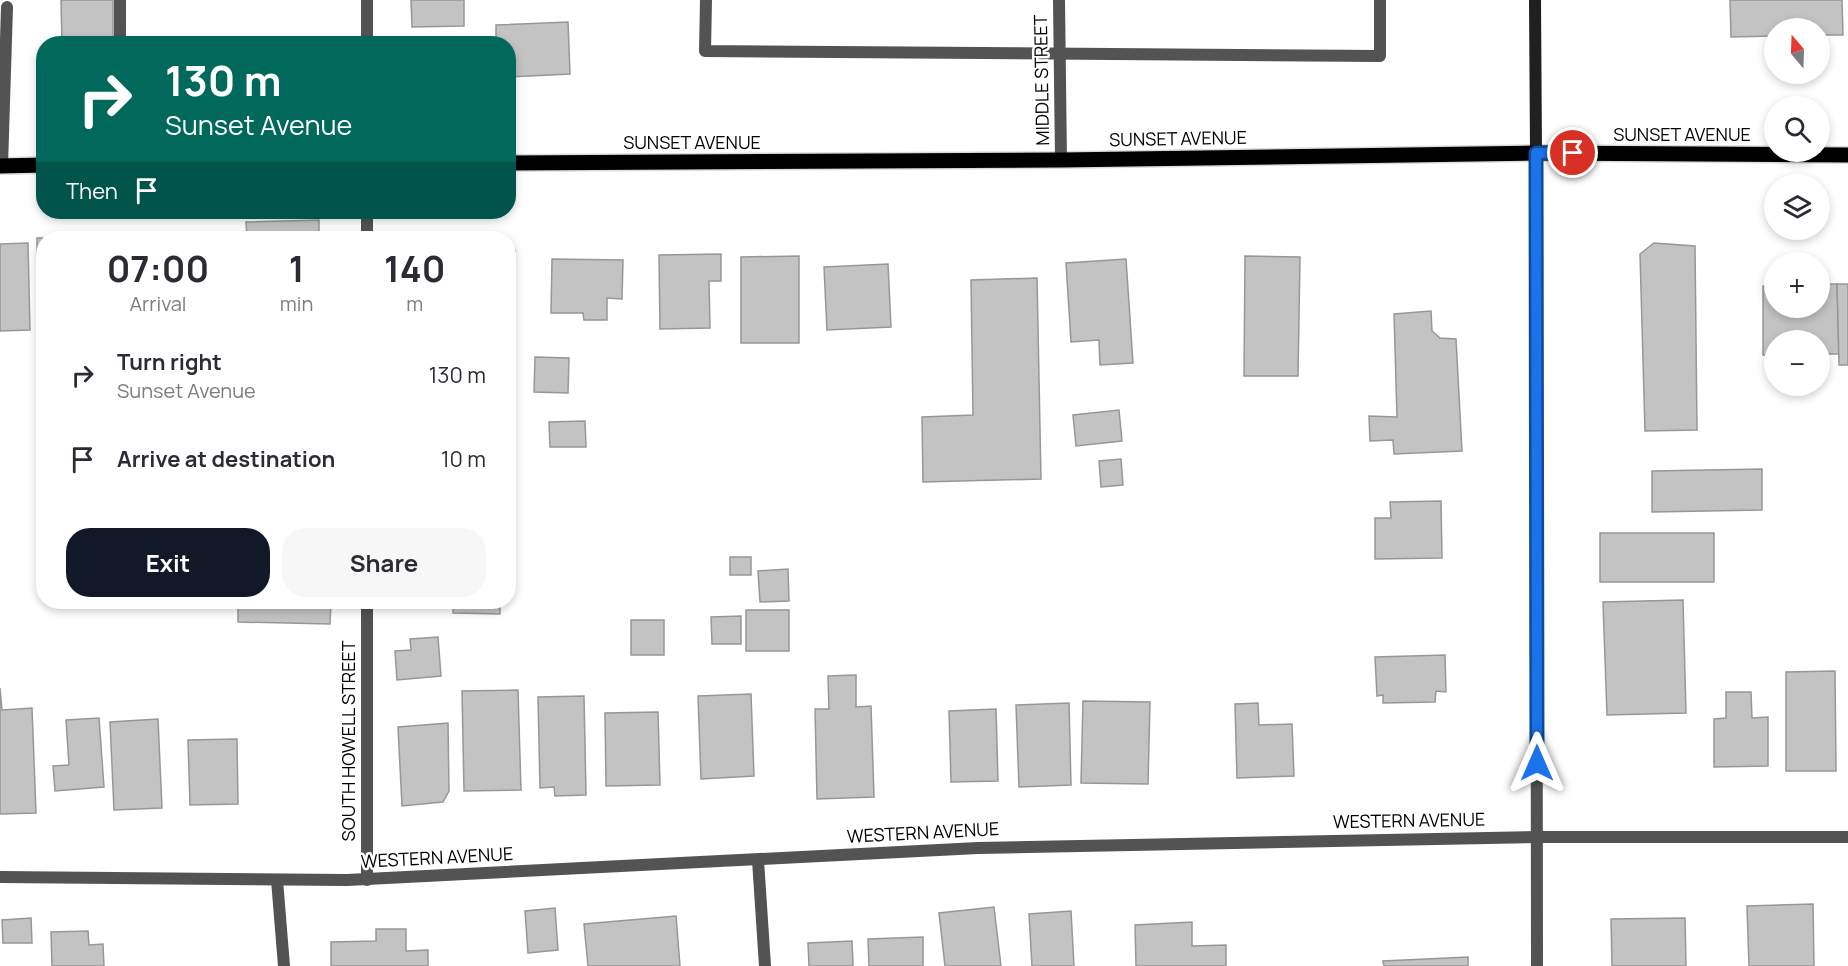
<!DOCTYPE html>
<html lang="en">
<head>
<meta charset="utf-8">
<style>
  body { margin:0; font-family:Manrope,sans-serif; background:#f7f7f7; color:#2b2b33; height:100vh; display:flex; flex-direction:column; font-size:22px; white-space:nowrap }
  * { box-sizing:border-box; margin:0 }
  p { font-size:20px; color:#7c7c81 }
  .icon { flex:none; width:33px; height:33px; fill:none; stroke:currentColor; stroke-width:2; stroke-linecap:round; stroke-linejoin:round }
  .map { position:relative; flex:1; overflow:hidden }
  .sheet { position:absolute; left:36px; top:231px; width:480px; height:378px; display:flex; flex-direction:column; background:#fff; border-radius:24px; box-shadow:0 3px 9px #0003 }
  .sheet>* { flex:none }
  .hud { position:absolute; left:36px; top:36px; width:480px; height:183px; border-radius:24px; box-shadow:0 3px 9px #0003; background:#00695c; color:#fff; overflow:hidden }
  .needle { width:39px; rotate:341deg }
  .buttons { position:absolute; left:1764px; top:18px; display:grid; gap:12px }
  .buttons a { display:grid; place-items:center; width:66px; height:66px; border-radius:50%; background:#fff; box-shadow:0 3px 9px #0003; font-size:30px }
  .pin { position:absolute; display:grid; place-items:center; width:51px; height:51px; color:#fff; margin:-26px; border:3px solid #fff; border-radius:50%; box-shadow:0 2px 6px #0007 }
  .me { position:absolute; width:66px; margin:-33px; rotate:0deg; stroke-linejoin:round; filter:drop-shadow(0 0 4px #0008) }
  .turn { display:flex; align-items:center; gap:21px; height:126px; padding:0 30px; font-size:27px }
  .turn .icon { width:78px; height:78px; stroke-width:2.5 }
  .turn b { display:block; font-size:42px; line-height:51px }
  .then { display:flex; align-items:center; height:57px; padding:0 30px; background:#0003; gap:12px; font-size:22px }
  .eta { display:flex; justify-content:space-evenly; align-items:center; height:102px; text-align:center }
  .eta b { font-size:36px; font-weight:700; line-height:42px }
  .cta { display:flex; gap:12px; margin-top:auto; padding:12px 30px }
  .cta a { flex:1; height:69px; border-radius:24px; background:#111827; color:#fff; font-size:24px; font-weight:700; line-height:69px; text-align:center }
  .cta a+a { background:#f7f7f7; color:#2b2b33 }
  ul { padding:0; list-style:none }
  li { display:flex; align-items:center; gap:18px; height:84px; padding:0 30px }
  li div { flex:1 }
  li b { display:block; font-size:22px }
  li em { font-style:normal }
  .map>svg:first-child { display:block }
  .building { fill:#c3c3c3; stroke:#979797; stroke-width:1.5 }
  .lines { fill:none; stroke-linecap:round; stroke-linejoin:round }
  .primary-casing { stroke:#dbdbdb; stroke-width:18 }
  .service { stroke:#535353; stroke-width:12 }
  .minor { stroke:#535353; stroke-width:12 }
  .tertiary { stroke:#535353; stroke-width:12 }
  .secondary { stroke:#202020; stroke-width:12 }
  .primary { stroke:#000; stroke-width:15 }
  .route-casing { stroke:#114b97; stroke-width:15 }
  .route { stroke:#1a73e8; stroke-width:10 }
  .labels { text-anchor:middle; stroke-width:5; stroke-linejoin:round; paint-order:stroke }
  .street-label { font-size:18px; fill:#000; stroke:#fff }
</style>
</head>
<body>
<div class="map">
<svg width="1848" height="966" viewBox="0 0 1848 966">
  <rect width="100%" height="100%" fill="#fff"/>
  <g class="building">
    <path d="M 61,0 L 113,0 L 113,44 L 62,44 Z"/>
    <path d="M 411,0 L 464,0 L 464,26 L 412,27 Z"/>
    <path d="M 1730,0 L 1842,0 L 1843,35 L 1820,35 L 1820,28 L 1774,28 L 1774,36 L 1731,37 Z"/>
    <path d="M 568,22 L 570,74 L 508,77 L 508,44 L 496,44 L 496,25 Z"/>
    <path d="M 319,220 L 319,238 L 247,238 L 246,222 Z"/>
    <path d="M 37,238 L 86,238 L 44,238 L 44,322 L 37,322 Z"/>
    <path d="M 28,243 L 30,330 L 0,331 L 0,244 Z"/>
    <path d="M 1654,243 L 1695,246 L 1697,430 L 1645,431 L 1640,254 Z"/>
    <path d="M 508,250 L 515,250 L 513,331 L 508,331 Z"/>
    <path d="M 721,254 L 721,281 L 709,281 L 710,328 L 660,329 L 659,255 Z"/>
    <path d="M 799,256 L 799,343 L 741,343 L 741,257 Z"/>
    <path d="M 1245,256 L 1300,257 L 1298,376 L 1244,376 Z"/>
    <path d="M 552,259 L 623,260 L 622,299 L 607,298 L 607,320 L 584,320 L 583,313 L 551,313 Z"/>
    <path d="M 1126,259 L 1133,363 L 1100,365 L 1099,340 L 1071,342 L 1066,263 Z"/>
    <path d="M 888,264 L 891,327 L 827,330 L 824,267 Z"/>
    <path d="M 1037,278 L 1041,479 L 923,482 L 922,417 L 973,415 L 971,280 Z"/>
    <path d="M 1820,284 L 1837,284 L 1839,354 L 1820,354 L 1820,340 L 1774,340 L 1774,355 L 1763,355 L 1763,286 L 1774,286 L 1774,308 L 1820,308 Z"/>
    <path d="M 1837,284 L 1848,284 L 1848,365 L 1839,365 Z"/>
    <path d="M 1431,311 L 1432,331 L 1440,338 L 1456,339 L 1462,451 L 1394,454 L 1393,440 L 1370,441 L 1369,416 L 1397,417 L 1394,314 Z"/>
    <path d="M 535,357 L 569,358 L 568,393 L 534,392 Z"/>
    <path d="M 1119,410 L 1122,441 L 1076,446 L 1073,415 Z"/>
    <path d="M 585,421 L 586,447 L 550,447 L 549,422 Z"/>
    <path d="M 1121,459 L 1123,485 L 1101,487 L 1099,461 Z"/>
    <path d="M 1762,469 L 1762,510 L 1652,512 L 1652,471 Z"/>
    <path d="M 1441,501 L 1442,558 L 1375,559 L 1375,518 L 1391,518 L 1390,502 Z"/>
    <rect x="1600" y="533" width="114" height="49"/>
    <rect x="730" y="557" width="21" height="18"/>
    <path d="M 788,569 L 789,601 L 760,602 L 758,571 Z"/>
    <path d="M 1683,600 L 1686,713 L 1607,715 L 1603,602 Z"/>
    <path d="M 238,602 L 331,602 L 330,624 L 238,622 Z"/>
    <path d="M 453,602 L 500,602 L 500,614 L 453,613 Z"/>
    <rect x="746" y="610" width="43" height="41"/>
    <path d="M 741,616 L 741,644 L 712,644 L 711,617 Z"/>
    <rect x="631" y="620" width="33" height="35"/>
    <path d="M 438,637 L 441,676 L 397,680 L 395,651 L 411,650 L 410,639 Z"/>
    <path d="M 1445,655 L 1446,692 L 1436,691 L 1435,702 L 1383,703 L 1383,695 L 1377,696 L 1375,657 Z"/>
    <path d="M 1835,671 L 1836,771 L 1786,771 L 1786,672 Z"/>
    <path d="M 856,675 L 856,707 L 871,706 L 874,797 L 817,799 L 815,709 L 829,709 L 828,676 Z"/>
    <path d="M 0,688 L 2,710 L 32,708 L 36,813 L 0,814 Z"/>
    <path d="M 518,690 L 521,790 L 464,791 L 462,691 Z"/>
    <path d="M 1726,692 L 1751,692 L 1752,718 L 1768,717 L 1768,766 L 1714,767 L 1714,719 L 1726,718 Z"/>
    <path d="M 751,694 L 754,776 L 701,779 L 698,696 Z"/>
    <path d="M 584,696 L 586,795 L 555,796 L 554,787 L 540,788 L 538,697 Z"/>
    <path d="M 1083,701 L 1150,702 L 1148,784 L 1081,783 Z"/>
    <path d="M 1069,703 L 1071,785 L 1019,787 L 1016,705 Z"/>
    <path d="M 1258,703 L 1259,725 L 1292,724 L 1294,776 L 1237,778 L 1235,704 Z"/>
    <path d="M 996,709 L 998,781 L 951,782 L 949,711 Z"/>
    <path d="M 658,712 L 660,785 L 606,786 L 605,713 Z"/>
    <path d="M 99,718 L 104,787 L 55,791 L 53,766 L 69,765 L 66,720 Z"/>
    <path d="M 158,719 L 162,808 L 114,810 L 110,722 Z"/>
    <path d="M 448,723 L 449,791 L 443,802 L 402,806 L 398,727 Z"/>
    <path d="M 237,739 L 238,804 L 190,805 L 188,740 Z"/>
    <path d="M 1813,904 L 1814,966 L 1749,966 L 1747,906 Z"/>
    <path d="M 994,907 L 1001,966 L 945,966 L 939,913 Z"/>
    <path d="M 555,908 L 558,950 L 528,953 L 525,911 Z"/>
    <path d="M 1071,911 L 1074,966 L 1032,966 L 1029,914 Z"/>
    <path d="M 676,916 L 680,966 L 588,966 L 584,924 Z"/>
    <path d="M 31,918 L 32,943 L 3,943 L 2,920 Z"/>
    <path d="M 1685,918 L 1686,966 L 1612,966 L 1611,919 Z"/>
    <path d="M 1192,922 L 1192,946 L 1226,945 L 1226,966 L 1136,966 L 1135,925 Z"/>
    <path d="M 376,929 L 406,929 L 406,951 L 428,950 L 428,966 L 331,966 L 331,942 L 376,941 Z"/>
    <path d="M 88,931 L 89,945 L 103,944 L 104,966 L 52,966 L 51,932 Z"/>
    <path d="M 923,937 L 923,966 L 869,966 L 868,939 Z"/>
    <path d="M 852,941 L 853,966 L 809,966 L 808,943 Z"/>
    <path d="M 1468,957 L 1468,966 L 1384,966 L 1383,961 Z"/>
  </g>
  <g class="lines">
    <g class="primary-casing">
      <g id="primary">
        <path d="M 508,163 L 1061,160 L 1536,153 L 1848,155"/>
        <path d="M 0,166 L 44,165"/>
      </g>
    </g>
    <g class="service">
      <path d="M 706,0 L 705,51 L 1380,56 L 1380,0"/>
      <path d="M 120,44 L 120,0"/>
      <path d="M 2,166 L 7,7"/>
    </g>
    <g class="minor">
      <path d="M 367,0 L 367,44"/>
      <path d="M 1059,0 L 1061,160"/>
      <path d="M 367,212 L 367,238"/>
      <path d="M 367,602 L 367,880"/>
      <path d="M 758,860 L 765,966"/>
      <path d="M 277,880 L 284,966"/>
    </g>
    <g class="tertiary">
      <path d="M 1536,153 L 1537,966"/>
      <path d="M 0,877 L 347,880 L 978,848 L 1538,837 L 1848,837"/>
    </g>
    <path class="secondary" d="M 1535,0 L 1536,153"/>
    <use href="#primary" class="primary"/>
  </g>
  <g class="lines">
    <g class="route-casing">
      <path id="route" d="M 1537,763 L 1536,153 L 1573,153"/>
    </g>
    <use href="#route" class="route"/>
  </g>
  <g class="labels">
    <g class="street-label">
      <text transform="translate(1042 80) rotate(-91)" y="6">MIDDLE STREET</text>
      <text x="1682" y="141">SUNSET AVENUE</text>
      <text transform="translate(1178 139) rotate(-1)" y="6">SUNSET AVENUE</text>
      <text x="692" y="149">SUNSET AVENUE</text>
      <text transform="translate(349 741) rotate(-90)" y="6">SOUTH HOWELL STREET</text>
      <text transform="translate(1409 821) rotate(-1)" y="6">WESTERN AVENUE</text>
      <text transform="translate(923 833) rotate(-3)" y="6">WESTERN AVENUE</text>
      <text transform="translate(437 858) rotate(-3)" y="6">WESTERN AVENUE</text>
    </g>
  </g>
</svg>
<div class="buttons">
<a><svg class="needle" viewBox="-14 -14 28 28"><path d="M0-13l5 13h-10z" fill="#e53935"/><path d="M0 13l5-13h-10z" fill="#7c7c81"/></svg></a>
<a><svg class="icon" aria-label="search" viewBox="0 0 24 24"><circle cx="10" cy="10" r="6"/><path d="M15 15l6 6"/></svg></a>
<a><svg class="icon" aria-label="layers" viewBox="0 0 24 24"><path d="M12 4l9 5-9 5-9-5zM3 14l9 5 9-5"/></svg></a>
<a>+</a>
<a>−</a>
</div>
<div class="pin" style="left:1573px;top:153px;background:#d93025"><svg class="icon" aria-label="arrive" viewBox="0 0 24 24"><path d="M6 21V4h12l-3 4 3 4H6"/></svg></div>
<svg class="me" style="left:1537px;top:763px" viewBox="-20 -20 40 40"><path d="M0-17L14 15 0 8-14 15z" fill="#1a73e8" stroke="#fff" stroke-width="4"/></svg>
<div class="hud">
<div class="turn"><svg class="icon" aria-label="right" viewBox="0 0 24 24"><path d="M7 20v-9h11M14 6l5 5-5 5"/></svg><div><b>130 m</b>Sunset Avenue</div></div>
<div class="then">Then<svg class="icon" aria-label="arrive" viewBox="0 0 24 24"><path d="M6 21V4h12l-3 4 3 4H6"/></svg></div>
</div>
<section class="sheet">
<div class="eta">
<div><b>07:00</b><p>Arrival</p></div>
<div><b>1</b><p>min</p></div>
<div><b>140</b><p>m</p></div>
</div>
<ul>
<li><svg class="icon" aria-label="right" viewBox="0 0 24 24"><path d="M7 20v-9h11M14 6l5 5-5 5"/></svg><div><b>Turn right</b><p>Sunset Avenue</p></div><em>130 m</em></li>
<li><svg class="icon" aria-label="arrive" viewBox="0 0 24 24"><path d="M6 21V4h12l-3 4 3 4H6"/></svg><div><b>Arrive at destination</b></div><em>10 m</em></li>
</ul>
<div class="cta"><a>Exit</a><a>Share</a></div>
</section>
</div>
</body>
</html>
